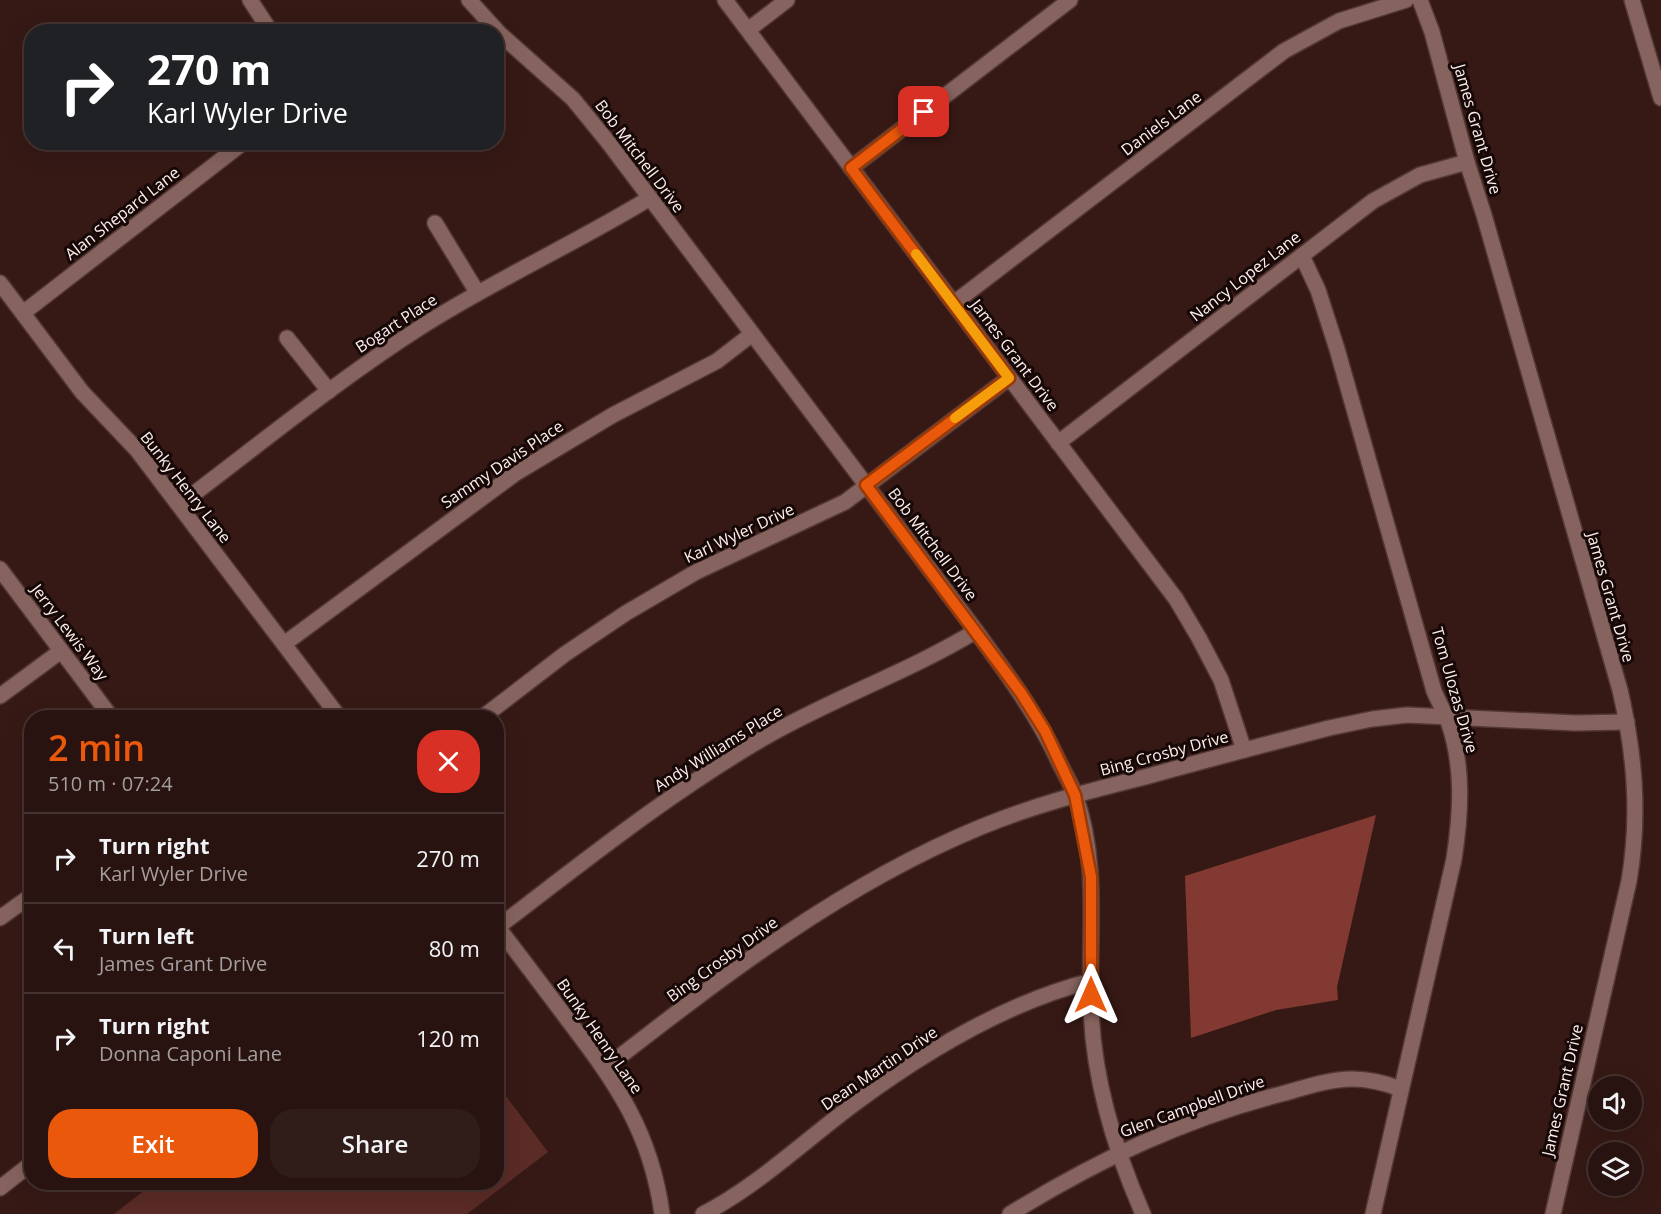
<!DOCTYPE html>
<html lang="en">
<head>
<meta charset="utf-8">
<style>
  body { margin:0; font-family:"Open Sans",sans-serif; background:#301c19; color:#f1f3f6; height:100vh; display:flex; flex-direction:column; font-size:22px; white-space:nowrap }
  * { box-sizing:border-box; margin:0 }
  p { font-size:20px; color:#a59e9f }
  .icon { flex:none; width:33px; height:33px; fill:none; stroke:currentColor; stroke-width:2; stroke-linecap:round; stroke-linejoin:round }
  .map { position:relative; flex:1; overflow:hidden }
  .panel { position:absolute; left:24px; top:710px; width:480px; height:480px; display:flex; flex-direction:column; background:#281310; border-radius:24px; box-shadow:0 6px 24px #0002,0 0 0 2px #443230 }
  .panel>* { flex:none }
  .banner { position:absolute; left:24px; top:24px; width:480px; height:126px; border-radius:24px; box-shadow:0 6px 24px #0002,0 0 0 2px #443230; background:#202124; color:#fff; overflow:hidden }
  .buttons { position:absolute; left:1588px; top:1076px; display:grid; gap:12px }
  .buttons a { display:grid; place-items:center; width:54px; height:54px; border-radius:50%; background:#281310; box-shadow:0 6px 24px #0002,0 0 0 2px #443230; font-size:30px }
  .pin { position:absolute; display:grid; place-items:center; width:51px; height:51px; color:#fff; margin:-26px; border-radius:12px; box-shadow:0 3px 9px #0006 }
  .me { position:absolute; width:66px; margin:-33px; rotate:0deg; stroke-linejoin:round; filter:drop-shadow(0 0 4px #0008) }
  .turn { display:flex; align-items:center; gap:21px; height:126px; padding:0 24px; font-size:27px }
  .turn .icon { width:78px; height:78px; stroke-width:2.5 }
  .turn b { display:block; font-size:42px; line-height:51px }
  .round { display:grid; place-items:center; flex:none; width:63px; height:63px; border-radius:24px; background:#301c19 }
  .head { display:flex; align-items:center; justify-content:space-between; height:102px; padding:0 24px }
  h1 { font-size:36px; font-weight:600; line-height:45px; color:#ea580c }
  .action { display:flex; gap:12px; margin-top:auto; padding:12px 24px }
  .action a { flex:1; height:69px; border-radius:24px; background:#ea580c; color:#fff; font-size:24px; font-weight:600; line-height:69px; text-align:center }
  .action a+a { background:#301c19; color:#f1f3f6 }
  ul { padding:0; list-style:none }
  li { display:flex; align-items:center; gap:18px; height:90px; padding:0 24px; border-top:2px solid #443230 }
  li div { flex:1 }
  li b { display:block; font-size:22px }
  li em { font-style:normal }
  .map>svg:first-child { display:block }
  .green { fill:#5b2b26 }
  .water { fill:#813931 }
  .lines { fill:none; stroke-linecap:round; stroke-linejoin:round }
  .minor-casing { stroke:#523733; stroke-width:18 }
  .tertiary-casing { stroke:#523733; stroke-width:18 }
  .minor { stroke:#86635e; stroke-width:15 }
  .tertiary { stroke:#86635e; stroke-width:15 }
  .route-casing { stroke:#983908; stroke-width:15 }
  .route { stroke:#ea580c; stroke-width:10 }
  .slow { stroke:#f59e0b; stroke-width:10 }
  .labels { text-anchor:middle; stroke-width:6; stroke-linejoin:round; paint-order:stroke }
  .street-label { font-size:16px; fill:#fcefed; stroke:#150806 }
</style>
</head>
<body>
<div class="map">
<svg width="1661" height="1214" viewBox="0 0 1661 1214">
  <rect width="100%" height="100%" fill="#361915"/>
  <path class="green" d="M 497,1084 L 548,1152 L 467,1214 L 114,1214 L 155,1182 L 496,1182 Z"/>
  <path class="water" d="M 1376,815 L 1337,987 L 1338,1000 L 1276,1010 L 1191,1038 L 1185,876 Z"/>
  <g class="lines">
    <g class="minor-casing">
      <g id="minor">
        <path d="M 250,0 L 271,32"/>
        <path d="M 725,0 L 1176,599 L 1199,638 L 1221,680 L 1244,750"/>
        <path d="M 1420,0 L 1432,32 L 1467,162 L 1484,215 L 1620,690 C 1635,755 1640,816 1629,881 L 1553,1214"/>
        <path d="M 1632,0 L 1661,98"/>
        <path d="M 748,30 L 787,0"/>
        <path d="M 851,168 L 1070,0"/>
        <path d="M 435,223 L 477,292"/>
        <path d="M 1302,256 L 1318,290 L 1337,349 L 1434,691 C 1438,701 1444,711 1448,721 C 1464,766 1461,813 1454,859 L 1373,1214"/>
        <path d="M 0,283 L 82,392 L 137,450 L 339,717"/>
        <path d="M 954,303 L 1284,51 L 1339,21 L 1406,0"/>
        <path d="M 23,313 L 244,142"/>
        <path d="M 287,338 L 329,391"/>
        <path d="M 1058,443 L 1373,201 L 1420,175 L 1467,162"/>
        <path d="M 179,505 C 260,444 339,379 424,325 C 497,279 576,243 650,198"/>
        <path d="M 0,569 L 111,717"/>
        <path d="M 284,644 L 516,473 L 613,415 L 717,361 L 752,334"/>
        <path d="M 0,696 L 61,651"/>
        <path d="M 483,717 L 565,654 L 626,613 L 696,572 L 845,502 L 1009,378"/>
        <path d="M 0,918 L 32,895"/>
        <path d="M 496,925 C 520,956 544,988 568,1020 C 616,1083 651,1132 662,1214"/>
        <path d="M 498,927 C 586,860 673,790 769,735 C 836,697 910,671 976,631"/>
        <path d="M 605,1068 C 722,977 842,884 981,827 C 1034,805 1089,791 1145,777 C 1206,760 1267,744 1329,728 L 1372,719 L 1407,715 L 1575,723 L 1627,722"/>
        <path d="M 0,1188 L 32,1163"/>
        <path d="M 703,1214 C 753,1189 805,1141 850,1107 C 921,1054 1004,1003 1091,981"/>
        <path d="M 1010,1214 C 1096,1161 1185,1118 1285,1093 C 1306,1087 1330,1079 1352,1079 C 1369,1079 1385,1083 1401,1089"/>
      </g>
    </g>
    <g class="tertiary-casing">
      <path id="tertiary" d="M 469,0 L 500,34 L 573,99 L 608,142 L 976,631 C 1007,674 1037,714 1059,762 C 1064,773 1071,783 1075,795 C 1100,863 1088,937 1091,1007 C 1093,1077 1115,1150 1143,1214"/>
    </g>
    <use href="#minor" class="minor"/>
    <use href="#tertiary" class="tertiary"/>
  </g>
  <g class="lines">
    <g class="route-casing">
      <path id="route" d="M 924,112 L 851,168 L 1009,378 L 866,485 L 1021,693 L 1045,731 L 1075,795 L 1091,877 L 1091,995"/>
    </g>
    <use href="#route" class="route"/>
    <path class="slow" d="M 916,254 L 1009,378 L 955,418"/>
  </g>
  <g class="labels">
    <g class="street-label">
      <text transform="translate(1161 123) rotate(-37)" y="6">Daniels Lane</text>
      <text transform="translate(1478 129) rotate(74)" y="6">James Grant Drive</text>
      <text transform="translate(640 156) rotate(53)" y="6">Bob Mitchell Drive</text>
      <text transform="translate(122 213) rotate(-38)" y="6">Alan Shepard Lane</text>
      <text transform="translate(1245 276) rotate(-38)" y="6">Nancy Lopez Lane</text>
      <text transform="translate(396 323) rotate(-33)" y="6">Bogart Place</text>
      <text transform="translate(1015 355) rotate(53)" y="6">James Grant Drive</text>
      <text transform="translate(502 464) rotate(-34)" y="6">Sammy Davis Place</text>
      <text transform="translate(186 487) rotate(52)" y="6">Bunky Henry Lane</text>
      <text transform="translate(739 533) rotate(-25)" y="6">Karl Wyler Drive</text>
      <text transform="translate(933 544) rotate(53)" y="6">Bob Mitchell Drive</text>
      <text transform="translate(1611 597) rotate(74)" y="6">James Grant Drive</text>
      <text transform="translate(70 632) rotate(53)" y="6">Jerry Lewis Way</text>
      <text transform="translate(1455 690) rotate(74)" y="6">Tom Ulozas Drive</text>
      <text transform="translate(718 748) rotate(-32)" y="6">Andy Williams Place</text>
      <text transform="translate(1164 753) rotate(-15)" y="6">Bing Crosby Drive</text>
      <text transform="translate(722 959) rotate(-36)" y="6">Bing Crosby Drive</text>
      <text transform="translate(600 1036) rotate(55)" y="6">Bunky Henry Lane</text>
      <text transform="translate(879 1068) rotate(-34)" y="6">Dean Martin Drive</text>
      <text transform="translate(1562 1090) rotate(-77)" y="6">James Grant Drive</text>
      <text transform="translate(1192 1106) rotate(-20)" y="6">Glen Campbell Drive</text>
    </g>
  </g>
</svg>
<div class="buttons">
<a><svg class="icon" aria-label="sound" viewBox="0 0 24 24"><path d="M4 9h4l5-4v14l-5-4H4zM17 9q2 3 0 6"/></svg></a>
<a><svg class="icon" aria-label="layers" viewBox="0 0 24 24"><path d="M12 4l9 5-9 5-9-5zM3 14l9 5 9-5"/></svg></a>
</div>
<div class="pin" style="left:924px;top:112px;background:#d93025"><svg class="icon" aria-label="arrive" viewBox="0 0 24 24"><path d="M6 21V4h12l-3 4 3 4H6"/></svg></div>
<svg class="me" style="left:1091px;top:995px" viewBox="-20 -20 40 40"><path d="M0-17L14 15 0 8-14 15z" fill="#ea580c" stroke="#fff" stroke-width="4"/></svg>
<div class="banner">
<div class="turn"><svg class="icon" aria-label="right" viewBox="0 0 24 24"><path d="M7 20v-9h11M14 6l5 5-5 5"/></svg><div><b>270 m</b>Karl Wyler Drive</div></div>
</div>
<section class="panel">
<div class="head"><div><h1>2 min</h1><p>510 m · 07:24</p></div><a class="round" style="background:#d93025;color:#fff"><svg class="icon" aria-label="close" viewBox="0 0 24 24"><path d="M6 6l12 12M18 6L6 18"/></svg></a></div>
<ul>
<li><svg class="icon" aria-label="right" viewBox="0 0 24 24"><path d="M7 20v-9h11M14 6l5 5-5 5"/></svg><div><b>Turn right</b><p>Karl Wyler Drive</p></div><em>270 m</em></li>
<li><svg class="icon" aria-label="left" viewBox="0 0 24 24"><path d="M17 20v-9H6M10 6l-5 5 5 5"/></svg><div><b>Turn left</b><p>James Grant Drive</p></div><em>80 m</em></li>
<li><svg class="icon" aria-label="right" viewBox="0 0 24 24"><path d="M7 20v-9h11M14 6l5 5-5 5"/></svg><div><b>Turn right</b><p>Donna Caponi Lane</p></div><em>120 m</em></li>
</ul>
<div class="action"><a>Exit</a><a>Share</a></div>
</section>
</div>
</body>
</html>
